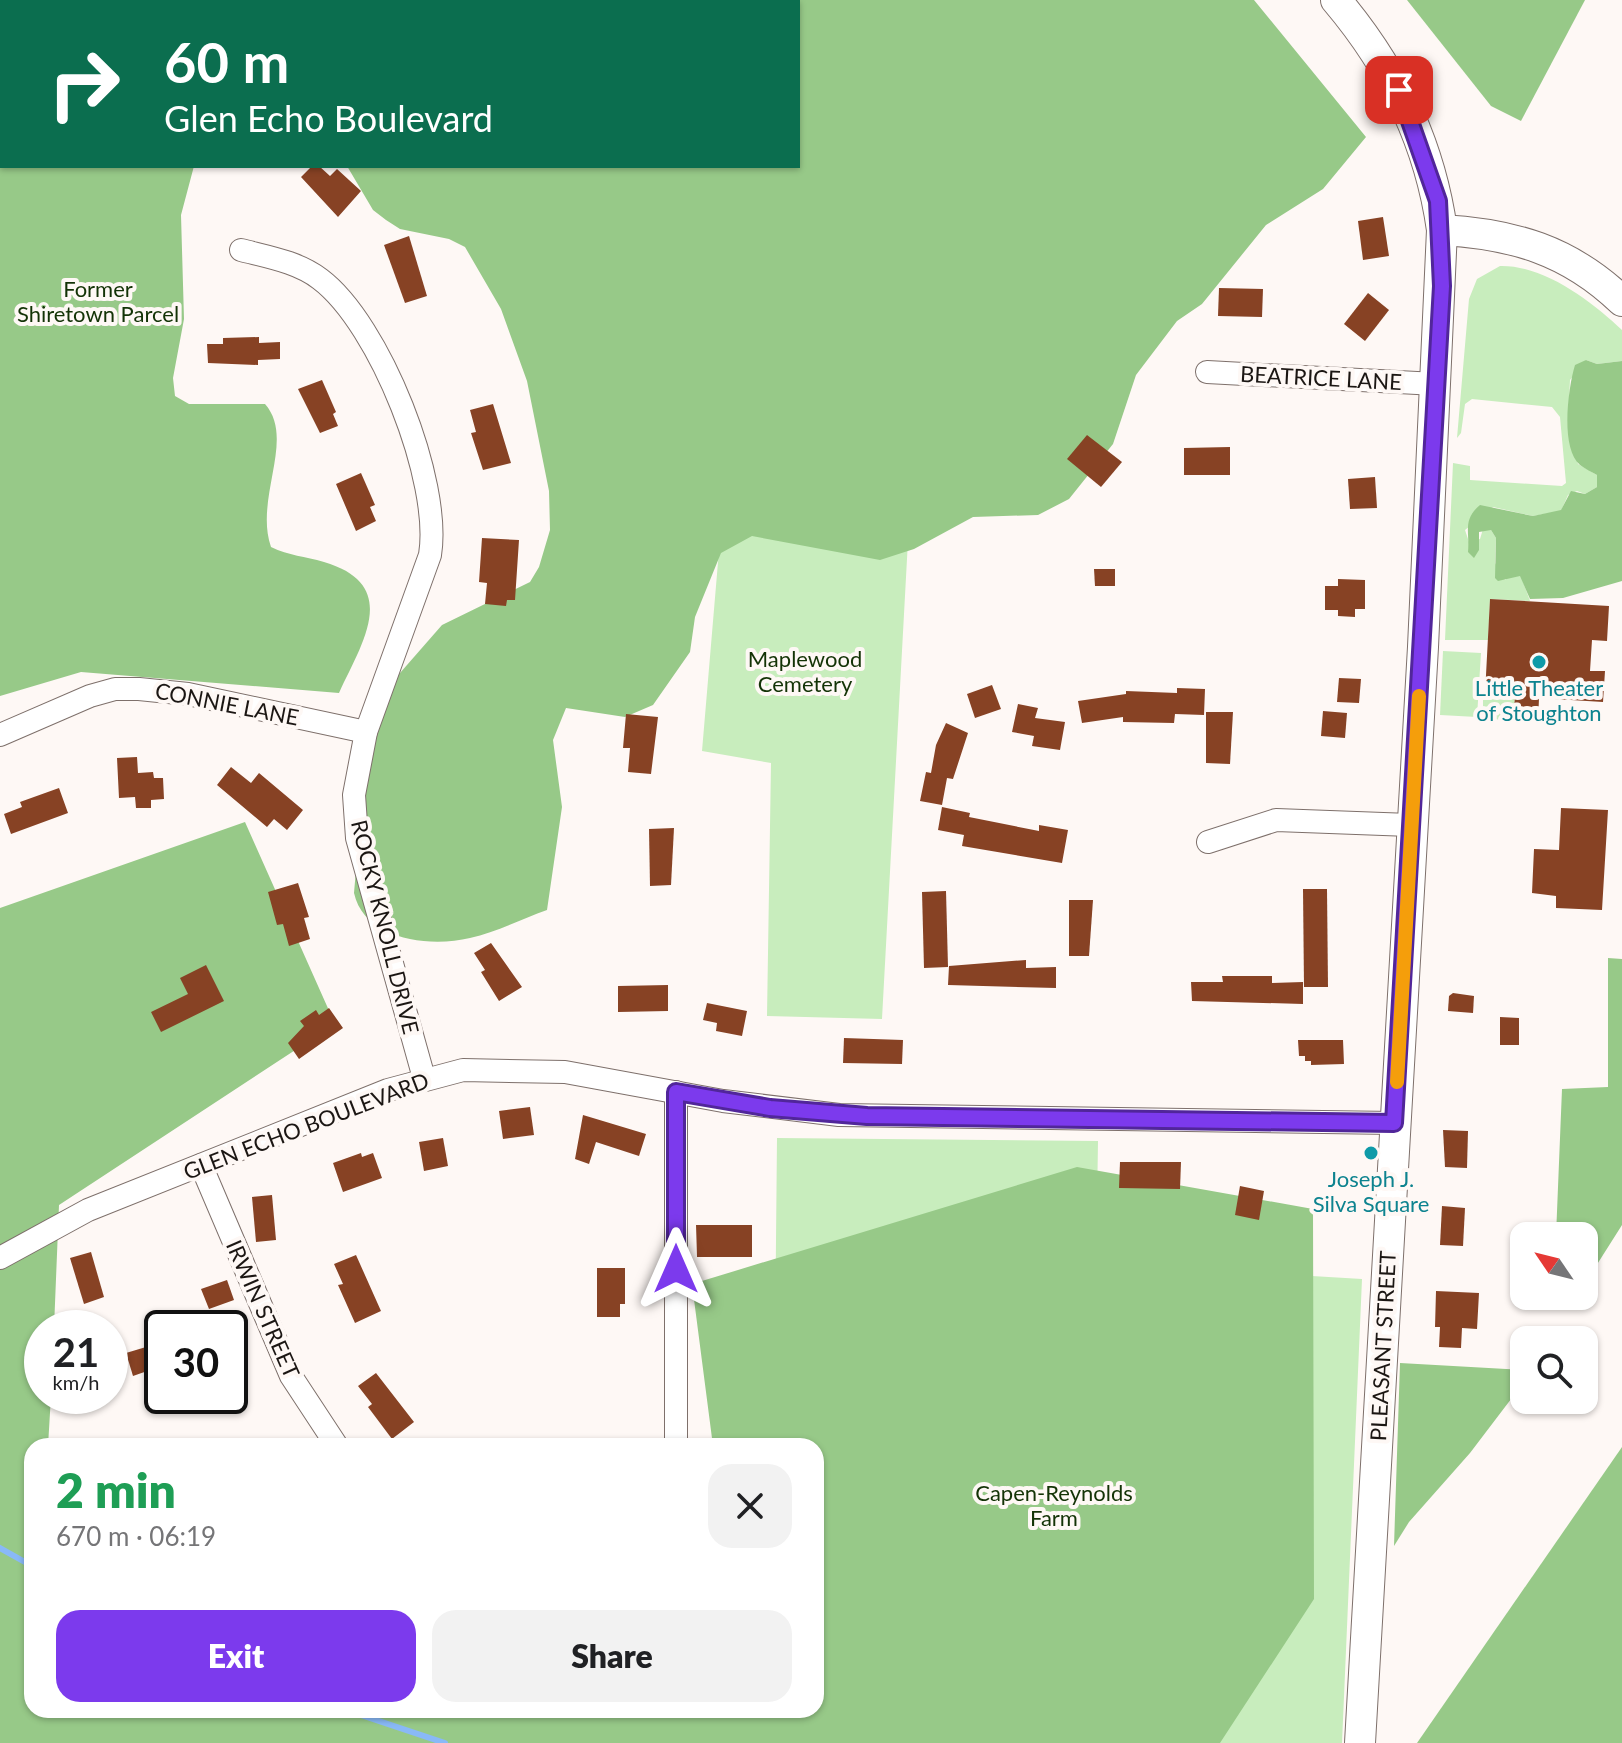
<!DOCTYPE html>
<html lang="en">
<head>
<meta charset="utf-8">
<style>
  body { margin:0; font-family:Lato,sans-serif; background:#f2f2f2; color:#202124; height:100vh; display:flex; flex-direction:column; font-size:30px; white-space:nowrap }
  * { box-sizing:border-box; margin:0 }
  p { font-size:26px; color:#757577 }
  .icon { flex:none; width:44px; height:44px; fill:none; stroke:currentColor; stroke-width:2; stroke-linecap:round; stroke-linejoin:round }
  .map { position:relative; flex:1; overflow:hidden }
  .drawer { position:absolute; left:24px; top:1438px; width:800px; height:280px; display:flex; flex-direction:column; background:#fff; border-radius:24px; box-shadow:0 2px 6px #0004 }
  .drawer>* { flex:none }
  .banner { position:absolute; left:0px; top:0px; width:800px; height:168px; box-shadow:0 2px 6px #0004; background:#0b6e4f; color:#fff; overflow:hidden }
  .needle { width:52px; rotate:305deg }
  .controls { position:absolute; left:1510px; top:1222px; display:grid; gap:16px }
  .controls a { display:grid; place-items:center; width:88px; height:88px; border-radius:16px; background:#fff; box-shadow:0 2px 6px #0004; font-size:40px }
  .speed { position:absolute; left:24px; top:1310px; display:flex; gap:16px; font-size:40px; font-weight:700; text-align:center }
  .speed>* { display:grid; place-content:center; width:104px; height:104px; border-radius:50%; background:#fff; box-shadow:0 2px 6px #0004; line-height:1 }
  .speed small { font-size:20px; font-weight:400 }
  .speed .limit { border:4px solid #111; border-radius:12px; background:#fff; color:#111 }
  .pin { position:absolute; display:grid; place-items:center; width:68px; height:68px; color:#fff; margin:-34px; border-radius:16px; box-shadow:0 4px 12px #0006 }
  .me { position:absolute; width:88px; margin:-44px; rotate:0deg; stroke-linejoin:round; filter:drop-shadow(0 0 6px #0008) }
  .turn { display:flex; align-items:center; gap:28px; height:168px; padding:0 32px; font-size:36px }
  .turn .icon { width:104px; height:104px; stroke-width:2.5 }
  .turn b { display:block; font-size:56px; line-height:68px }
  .round { display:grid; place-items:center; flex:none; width:84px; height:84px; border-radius:24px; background:#f2f2f2 }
  .headline { display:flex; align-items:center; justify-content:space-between; height:136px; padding:0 32px }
  h1 { font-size:48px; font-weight:800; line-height:60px; color:#1e9e55 }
  .cta { display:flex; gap:16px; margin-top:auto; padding:16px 32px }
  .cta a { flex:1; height:92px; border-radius:24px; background:#7c3aed; color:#fff; font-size:32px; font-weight:800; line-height:92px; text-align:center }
  .cta a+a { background:#f2f2f2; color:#202124 }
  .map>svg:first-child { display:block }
  .green { fill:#c8edbd }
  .forest { fill:#97c988 }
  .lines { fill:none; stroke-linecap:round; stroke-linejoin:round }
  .stream { stroke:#89b9f7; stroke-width:6 }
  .building { fill:#874224 }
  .street-casing { stroke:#7e706b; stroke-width:24 }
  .secondary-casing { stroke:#7e706b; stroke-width:32 }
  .street { stroke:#fff; stroke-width:22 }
  .secondary { stroke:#fff; stroke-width:30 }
  .route-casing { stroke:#51269a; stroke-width:20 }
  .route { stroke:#7c3aed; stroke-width:14 }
  .slow { stroke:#f59e0b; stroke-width:14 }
  .culture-dot { fill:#0f9aa8; stroke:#fef8f5; stroke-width:3 }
  .labels { text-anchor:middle; stroke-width:8; stroke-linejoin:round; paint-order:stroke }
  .park-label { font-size:22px; fill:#133306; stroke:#fef8f5 }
  .street-label { font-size:22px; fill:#1b1613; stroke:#fef8f5 }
  .culture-label { font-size:22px; fill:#0d838f; stroke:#fef8f5 }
</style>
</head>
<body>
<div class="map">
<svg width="1622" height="1743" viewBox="0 0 1622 1743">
  <rect width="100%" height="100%" fill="#fef8f5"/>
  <g class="green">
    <path d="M 1500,266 C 1544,265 1591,301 1622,330 L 1622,361 L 1597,364 L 1586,360 L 1570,380 L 1568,421 L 1578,464 L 1597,475 L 1597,487 L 1585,494 L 1577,491 L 1568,495 L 1561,511 L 1533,516 L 1493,507 L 1465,530 L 1469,542 L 1480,539 L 1483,529 L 1491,530 L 1496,538 L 1495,563 L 1505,580 L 1510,575 L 1521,576 L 1530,601 L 1490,599 L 1488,640 L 1445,640 L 1453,463 L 1470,466 L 1470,480 L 1562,486 L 1566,483 L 1560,417 L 1552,407 L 1472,399 L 1465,404 L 1461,433 L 1457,438 L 1469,299 L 1477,279 Z"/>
    <path d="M 722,515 L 909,522 L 882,1019 L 767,1016 L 771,763 L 702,751 Z"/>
    <path d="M 1443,651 L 1481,653 L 1477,717 L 1440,715 Z"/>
    <path d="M 1483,695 L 1515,696 L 1513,721 L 1483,718 Z"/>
    <path d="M 777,1138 L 1098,1141 L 1096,1272 L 1198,1269 L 1362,1279 L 1342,1743 L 772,1743 L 816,1710 L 816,1446 L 774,1446 Z"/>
  </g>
  <g class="forest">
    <path d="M 0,0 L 1254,0 L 1366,137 L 1323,189 L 1266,225 L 1202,304 L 1177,321 L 1136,375 L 1113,444 L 1069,499 L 1038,515 L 973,517 L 914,549 L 880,560 L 752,536 L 721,553 L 695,617 L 690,652 L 653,705 L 625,717 L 566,708 L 553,740 L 562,807 L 547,910 C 522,919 496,932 470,938 C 428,948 364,939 354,893 L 366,754 L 379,697 L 442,625 L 530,582 L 539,567 L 550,530 L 549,491 L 527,381 L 501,309 L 465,247 L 449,239 L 400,229 L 386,220 L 373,210 L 347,166 L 798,166 L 798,2 L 2,2 L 2,166 L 194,166 L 181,215 L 184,319 L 173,378 L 175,396 L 189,404 L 265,404 C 296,439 254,498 271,547 C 289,556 305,556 324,562 C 402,585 362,643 339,693 L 81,672 L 0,696 Z"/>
    <path d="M 1407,0 L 1585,0 L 1521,121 L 1491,106 Z"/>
    <path d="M 1586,360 L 1597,364 L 1622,361 L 1622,581 L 1563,598 L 1530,599 L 1520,576 L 1498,581 L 1495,578 L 1496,538 L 1491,530 L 1479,532 L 1479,550 L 1474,558 L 1468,552 C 1470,532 1462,520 1480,505 L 1533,516 L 1561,510 L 1571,491 L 1585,494 L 1597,487 L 1597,475 C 1592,472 1585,469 1580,465 C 1560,448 1568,388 1575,365 Z"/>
    <path d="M 245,822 L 335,1024 L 59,1205 L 54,1328 L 42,1328 L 42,1396 L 51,1396 L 48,1446 L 32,1446 L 32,1710 L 816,1710 L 816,1446 L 713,1446 L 692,1284 L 1077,1167 L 1313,1209 L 1314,1599 L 1220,1743 L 0,1743 L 0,908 Z"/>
    <path d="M 1608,958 L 1622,959 L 1622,1225 L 1584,1285 L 1584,1236 L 1556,1236 L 1562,1089 L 1608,1087 Z"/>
    <path d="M 1400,1363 L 1524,1370 L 1524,1382 L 1470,1453 L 1409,1522 L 1394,1546 Z"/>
    <path d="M 1622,1447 L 1622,1743 L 1417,1743 Z"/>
  </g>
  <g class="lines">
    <g class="stream">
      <path d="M 0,1548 L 32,1566"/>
      <path d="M 346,1710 L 445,1743"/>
    </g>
  </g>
  <g class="building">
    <path d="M 312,166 L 319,166 L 330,176 L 337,169 L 361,191 L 338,217 L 301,177 Z"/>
    <path d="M 1383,217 L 1389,256 L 1363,260 L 1358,221 Z"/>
    <path d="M 409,236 L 427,296 L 405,303 L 384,245 Z"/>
    <path d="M 1219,288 L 1263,289 L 1262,317 L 1218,316 Z"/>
    <path d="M 1368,293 L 1389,310 L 1365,341 L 1344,324 Z"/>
    <path d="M 259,337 L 259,343 L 280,342 L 280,359 L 258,360 L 258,365 L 208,363 L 207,344 L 223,344 L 223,338 Z"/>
    <path d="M 322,380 L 336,412 L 333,414 L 338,426 L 320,433 L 298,389 Z"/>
    <path d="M 493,404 L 511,463 L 483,470 L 471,433 L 476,432 L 470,410 Z"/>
    <path d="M 1087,435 L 1122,462 L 1101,487 L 1067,459 Z"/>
    <path d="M 1230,447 L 1230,475 L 1184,475 L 1184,448 Z"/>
    <path d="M 361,473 L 375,505 L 370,507 L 376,521 L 356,531 L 336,484 Z"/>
    <path d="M 1375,477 L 1377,508 L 1350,509 L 1348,479 Z"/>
    <path d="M 482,538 L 519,540 L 515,600 L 507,600 L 506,606 L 485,604 L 487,583 L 479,582 Z"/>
    <path d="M 1094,569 L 1115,569 L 1115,586 L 1095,586 Z"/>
    <path d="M 1338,579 L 1365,580 L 1365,609 L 1355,609 L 1355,617 L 1338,616 L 1338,610 L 1325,610 L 1325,586 L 1338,586 Z"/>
    <path d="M 1490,599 L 1609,606 L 1607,641 L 1592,640 L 1590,671 L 1605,671 L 1603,702 L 1539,698 L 1538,722 L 1513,721 L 1515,696 L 1485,694 Z"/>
    <path d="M 1339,678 L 1361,679 L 1359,703 L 1337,702 Z"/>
    <path d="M 992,685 L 1001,709 L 975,718 L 967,694 Z"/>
    <path d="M 1177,688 L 1205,689 L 1204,715 L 1175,714 L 1174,723 L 1123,722 L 1123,717 L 1082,723 L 1078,701 L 1126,694 L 1126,691 L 1177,693 Z"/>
    <path d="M 1018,704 L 1038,708 L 1035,718 L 1065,722 L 1060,750 L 1032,746 L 1034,736 L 1012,732 Z"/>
    <path d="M 1323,711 L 1347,713 L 1345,738 L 1321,736 Z"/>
    <path d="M 1206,712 L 1233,712 L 1230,764 L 1206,763 Z"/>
    <path d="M 626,714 L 658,717 L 651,774 L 628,772 L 630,748 L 623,748 Z"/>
    <path d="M 946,723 L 968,733 L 953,779 L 947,778 L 942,805 L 920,801 L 926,772 L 931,773 L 936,745 Z"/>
    <path d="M 137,757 L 138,773 L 153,772 L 154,778 L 163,778 L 164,799 L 151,800 L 151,808 L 136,808 L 135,797 L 119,798 L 117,758 Z"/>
    <path d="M 231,767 L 251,783 L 259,773 L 303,810 L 287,830 L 274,819 L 267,827 L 217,785 Z"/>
    <path d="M 59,788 L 68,813 L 11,834 L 4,814 L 22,807 L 20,802 Z"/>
    <path d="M 942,807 L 970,813 L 969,817 L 1039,831 L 1039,825 L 1068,830 L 1062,863 L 962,846 L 964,835 L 938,830 Z"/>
    <path d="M 1561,808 L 1608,810 L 1602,910 L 1556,908 L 1556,896 L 1532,893 L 1534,849 L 1559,850 Z"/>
    <path d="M 674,828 L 671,885 L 650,886 L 649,829 Z"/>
    <path d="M 298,883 L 309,917 L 304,918 L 310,939 L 289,946 L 283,924 L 277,925 L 268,892 Z"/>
    <path d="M 1303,889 L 1327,889 L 1328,987 L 1304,987 Z"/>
    <path d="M 946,891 L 948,967 L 924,968 L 922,892 Z"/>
    <path d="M 1069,900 L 1093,900 L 1089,956 L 1069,956 Z"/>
    <path d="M 491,943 L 522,987 L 499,1001 L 481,972 L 485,970 L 474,953 Z"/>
    <path d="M 1026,960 L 1026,968 L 1056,967 L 1056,988 L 948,985 L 949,966 Z"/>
    <path d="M 206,965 L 224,1001 L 161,1032 L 151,1012 L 188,994 L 180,978 Z"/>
    <path d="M 1222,976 L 1272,976 L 1272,983 L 1303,982 L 1303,1004 L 1192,1001 L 1191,982 L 1223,982 Z"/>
    <path d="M 668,985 L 668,1011 L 618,1012 L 618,986 Z"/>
    <path d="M 1453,993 L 1474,996 L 1473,1013 L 1448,1011 L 1449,996 Z"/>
    <path d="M 707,1003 L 747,1011 L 742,1036 L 716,1031 L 717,1023 L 703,1020 Z"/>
    <path d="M 329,1008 L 343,1028 L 299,1059 L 288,1043 L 304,1026 L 300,1021 L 316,1010 L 319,1015 Z"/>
    <path d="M 1500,1017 L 1519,1018 L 1519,1045 L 1500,1045 Z"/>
    <path d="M 844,1038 L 903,1040 L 902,1064 L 843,1063 Z"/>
    <path d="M 1298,1040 L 1343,1040 L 1344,1064 L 1311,1065 L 1311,1061 L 1305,1061 L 1305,1056 L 1299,1056 Z"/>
    <path d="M 530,1107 L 534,1135 L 503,1139 L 499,1111 Z"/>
    <path d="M 583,1115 L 646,1134 L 639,1156 L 596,1142 L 589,1164 L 575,1159 Z"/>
    <path d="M 1443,1130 L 1468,1131 L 1467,1168 L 1445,1167 Z"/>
    <path d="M 443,1138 L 448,1166 L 424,1171 L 419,1142 Z"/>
    <path d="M 361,1153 L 362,1157 L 373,1153 L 382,1178 L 343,1192 L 333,1163 Z"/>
    <path d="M 1120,1162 L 1181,1162 L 1180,1189 L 1119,1188 Z"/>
    <path d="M 1240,1186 L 1264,1191 L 1259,1220 L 1235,1215 Z"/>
    <path d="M 272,1195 L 276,1240 L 256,1242 L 252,1197 Z"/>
    <path d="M 1442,1206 L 1465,1208 L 1463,1246 L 1440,1245 Z"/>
    <path d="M 696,1225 L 752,1225 L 752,1257 L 697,1257 Z"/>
    <path d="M 91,1252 L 104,1297 L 84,1304 L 70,1258 Z"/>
    <path d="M 356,1255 L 381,1311 L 355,1323 L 338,1285 L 343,1284 L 334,1264 Z"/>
    <path d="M 597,1268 L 625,1268 L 625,1304 L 620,1304 L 620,1317 L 597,1317 Z"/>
    <path d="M 227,1280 L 234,1300 L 209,1309 L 201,1289 Z"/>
    <path d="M 1436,1291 L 1479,1293 L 1477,1329 L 1462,1328 L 1461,1348 L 1439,1347 L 1440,1327 L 1435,1327 Z"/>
    <path d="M 146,1347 L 153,1369 L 133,1376 L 126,1353 Z"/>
    <path d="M 376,1373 L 414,1422 L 392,1439 L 368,1407 L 372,1404 L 358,1386 Z"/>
  </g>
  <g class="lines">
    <g class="street-casing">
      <g id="street">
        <path d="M 241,250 C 268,257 298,262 320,279 C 380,324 442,482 430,555 L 366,732 L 354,795 L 357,838 L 424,1078"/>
        <path d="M 1207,372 L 1436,384"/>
        <path d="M 0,735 L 90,696 L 115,689 L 139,689 L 188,694 L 366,732"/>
        <path d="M 1208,842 L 1276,820 L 1410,825"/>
        <path d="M 201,1165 L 291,1376 L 337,1446"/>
        <path d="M 0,1258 L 88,1210 L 388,1090 L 463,1070 L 565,1072 L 723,1101 L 839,1115 L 1394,1123"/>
        <path d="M 676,1446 L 676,1092"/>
      </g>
    </g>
    <g class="secondary-casing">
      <g id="secondary">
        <path d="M 1336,0 C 1392,66 1430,144 1442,230 L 1423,647 L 1360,1743"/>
        <path d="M 1442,230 C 1513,234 1569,250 1622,301"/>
      </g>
    </g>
    <use href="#street" class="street"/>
    <use href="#secondary" class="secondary"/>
  </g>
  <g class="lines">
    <g class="route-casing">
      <path id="route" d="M 676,1269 L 676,1092 L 770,1108 L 867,1116 L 1394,1123 L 1442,286 L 1438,201 L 1399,90"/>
    </g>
    <use href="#route" class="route"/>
    <path class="slow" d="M 1397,1082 L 1419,696"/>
  </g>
  <g class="culture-dot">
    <circle cx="1539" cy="662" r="8"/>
    <circle cx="1371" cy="1153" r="8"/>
  </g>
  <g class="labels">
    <g class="park-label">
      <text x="98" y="297">Former<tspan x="98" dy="25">Shiretown Parcel</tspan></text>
      <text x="805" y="667">Maplewood<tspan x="805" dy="25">Cemetery</tspan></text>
      <text x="1054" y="1501">Capen-Reynolds<tspan x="1054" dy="25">Farm</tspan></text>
    </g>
    <g class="street-label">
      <text transform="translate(1321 378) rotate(3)" y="8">BEATRICE LANE</text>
      <text transform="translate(227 704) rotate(11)" y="8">CONNIE LANE</text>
      <text transform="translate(385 927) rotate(76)" y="8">ROCKY KNOLL DRIVE</text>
      <text transform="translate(306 1126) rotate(-21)" y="8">GLEN ECHO BOULEVARD</text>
      <text transform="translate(263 1309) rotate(66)" y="8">IRWIN STREET</text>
      <text transform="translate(1383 1346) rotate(-87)" y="8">PLEASANT STREET</text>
    </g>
    <g class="culture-label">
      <text x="1539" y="696">Little Theater<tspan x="1539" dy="25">of Stoughton</tspan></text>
      <text x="1371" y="1187">Joseph J.<tspan x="1371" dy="25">Silva Square</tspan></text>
    </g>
  </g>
</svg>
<div class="controls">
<a><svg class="needle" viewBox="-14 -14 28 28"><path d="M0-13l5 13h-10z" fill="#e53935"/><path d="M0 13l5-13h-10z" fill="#757577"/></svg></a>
<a><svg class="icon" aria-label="search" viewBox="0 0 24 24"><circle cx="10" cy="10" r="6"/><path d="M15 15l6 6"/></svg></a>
</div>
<div class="speed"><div>21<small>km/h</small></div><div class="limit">30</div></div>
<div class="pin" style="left:1399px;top:90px;background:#d93025"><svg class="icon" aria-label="arrive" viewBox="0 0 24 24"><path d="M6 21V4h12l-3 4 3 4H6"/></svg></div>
<svg class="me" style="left:676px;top:1269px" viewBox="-20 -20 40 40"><path d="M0-17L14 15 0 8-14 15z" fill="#7c3aed" stroke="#fff" stroke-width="4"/></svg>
<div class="banner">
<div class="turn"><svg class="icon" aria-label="right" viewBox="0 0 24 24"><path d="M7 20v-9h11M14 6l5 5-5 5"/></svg><div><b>60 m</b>Glen Echo Boulevard</div></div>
</div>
<section class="drawer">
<div class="headline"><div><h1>2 min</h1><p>670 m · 06:19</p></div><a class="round"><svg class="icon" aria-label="close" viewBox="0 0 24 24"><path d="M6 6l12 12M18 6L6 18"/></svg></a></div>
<div class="cta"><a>Exit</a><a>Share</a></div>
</section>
</div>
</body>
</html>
